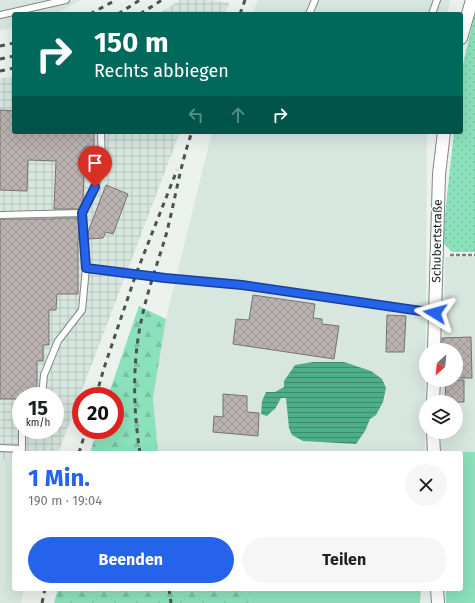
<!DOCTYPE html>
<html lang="de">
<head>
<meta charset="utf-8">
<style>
  body { margin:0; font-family:"Fira Sans",sans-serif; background:#f6f6f6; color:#202124; height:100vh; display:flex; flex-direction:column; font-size:15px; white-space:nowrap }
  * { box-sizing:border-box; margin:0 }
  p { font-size:13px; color:#757577 }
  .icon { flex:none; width:22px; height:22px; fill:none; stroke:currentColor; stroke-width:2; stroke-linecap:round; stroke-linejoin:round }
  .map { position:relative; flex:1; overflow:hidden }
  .sheet { position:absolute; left:12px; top:451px; width:451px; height:140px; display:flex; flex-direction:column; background:#fff; border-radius:4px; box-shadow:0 4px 16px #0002 }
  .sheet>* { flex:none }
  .top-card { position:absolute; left:12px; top:12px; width:451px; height:122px; border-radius:4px; box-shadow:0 4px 16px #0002; background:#00695c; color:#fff; overflow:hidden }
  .needle { width:26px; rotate:207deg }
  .controls { position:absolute; left:419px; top:343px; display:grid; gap:8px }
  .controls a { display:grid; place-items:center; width:44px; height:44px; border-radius:50%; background:#fff; box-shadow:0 4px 16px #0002; font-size:20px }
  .speed { position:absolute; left:12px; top:387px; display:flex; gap:8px; font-size:20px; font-weight:700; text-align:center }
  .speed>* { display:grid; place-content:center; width:52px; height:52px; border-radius:50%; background:#fff; box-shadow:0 4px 16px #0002; line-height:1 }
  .speed small { font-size:10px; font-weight:400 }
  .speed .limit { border:6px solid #d22; background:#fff; color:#111 }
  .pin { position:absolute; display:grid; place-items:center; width:34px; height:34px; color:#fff; margin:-41px -17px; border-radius:50% 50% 50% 0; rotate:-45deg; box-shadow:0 0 4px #0007 }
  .pin .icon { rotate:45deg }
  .me { position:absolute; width:44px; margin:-22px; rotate:278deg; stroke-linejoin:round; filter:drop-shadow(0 0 3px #0008) }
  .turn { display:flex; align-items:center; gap:14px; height:84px; padding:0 16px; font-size:18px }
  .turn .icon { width:52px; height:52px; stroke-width:2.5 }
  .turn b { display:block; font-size:28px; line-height:34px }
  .lanes { display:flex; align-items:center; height:38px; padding:0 16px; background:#0003; justify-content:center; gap:20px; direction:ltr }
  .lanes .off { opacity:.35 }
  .round { display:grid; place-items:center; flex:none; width:42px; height:42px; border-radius:21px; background:#f6f6f6 }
  .headline { display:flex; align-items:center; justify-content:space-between; height:68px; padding:0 16px }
  h1 { font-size:24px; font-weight:700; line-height:30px; color:#2563eb }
  .primary-button { display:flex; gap:8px; margin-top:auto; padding:8px 16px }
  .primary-button a { flex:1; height:46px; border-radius:24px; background:#2563eb; color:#fff; font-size:16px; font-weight:700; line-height:46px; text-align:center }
  .primary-button a+a { background:#f6f6f6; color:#202124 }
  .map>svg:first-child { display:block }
  .built { fill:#d7e6df }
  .industrial { fill:url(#industrial-grid); fill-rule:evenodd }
  .grass { fill:#8be1bc }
  .forest { fill:url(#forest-firs) }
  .garden { fill:url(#garden-dots) }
  .water { fill:url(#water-rules) }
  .building { fill:url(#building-cross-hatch); stroke:#787270 }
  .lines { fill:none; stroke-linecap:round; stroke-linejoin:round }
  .lane-casing { stroke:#818784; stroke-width:8 }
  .street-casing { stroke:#818784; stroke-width:14 }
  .path { stroke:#7a7f7c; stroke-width:2.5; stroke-dasharray:4 2; stroke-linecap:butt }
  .lane { stroke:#fff; stroke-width:6 }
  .street { stroke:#fff; stroke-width:12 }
  .rail { stroke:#4f5250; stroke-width:3; stroke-dasharray:5 5; stroke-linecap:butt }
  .route-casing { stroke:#184099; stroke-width:10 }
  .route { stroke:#2563eb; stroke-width:7 }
  .labels { text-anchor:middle; stroke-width:3; stroke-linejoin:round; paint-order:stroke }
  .street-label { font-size:12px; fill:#1a1c1b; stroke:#f9fffc }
</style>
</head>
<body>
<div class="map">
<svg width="475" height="603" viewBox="0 0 475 603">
  <defs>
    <pattern id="industrial-grid" width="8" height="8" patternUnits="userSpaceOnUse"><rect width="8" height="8" fill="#d7e6df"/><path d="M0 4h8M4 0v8" fill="none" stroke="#b8c5bf"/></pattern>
    <pattern id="forest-firs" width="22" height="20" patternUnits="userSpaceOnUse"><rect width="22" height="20" fill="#8be1bc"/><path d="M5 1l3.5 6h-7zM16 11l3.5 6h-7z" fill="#77c0a1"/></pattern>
    <pattern id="garden-dots" width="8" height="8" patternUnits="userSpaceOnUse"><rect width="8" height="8" fill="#8be1bc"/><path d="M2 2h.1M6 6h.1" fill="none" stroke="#77c0a1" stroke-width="1.8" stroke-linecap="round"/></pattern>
    <pattern id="water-rules" width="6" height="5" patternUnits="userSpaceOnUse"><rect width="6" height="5" fill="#4dae89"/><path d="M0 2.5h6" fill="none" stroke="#3f8d6f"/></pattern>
    <pattern id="building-cross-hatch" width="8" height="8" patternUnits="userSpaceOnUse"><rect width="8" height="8" fill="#b9b2b0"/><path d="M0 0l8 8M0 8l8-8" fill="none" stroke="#9e9897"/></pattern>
  </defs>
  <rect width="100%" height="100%" fill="#ebf2ee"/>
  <g class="built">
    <path d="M 0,0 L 81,0 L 56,14 L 14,14 L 14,28 L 0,30 Z"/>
    <path d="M 258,0 L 450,0 L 447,14 L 252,14 Z"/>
    <path d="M 212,132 L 427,132 L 425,453 L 158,453 L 153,398 L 166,319 Z"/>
    <path d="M 445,257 L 475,257 L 475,452 L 441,452 L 441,432 L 456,432 L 456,402 L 442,402 L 442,380 L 456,380 L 456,350 L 443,350 Z"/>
    <path d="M 0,459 L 14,460 L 14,589 L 24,589 L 21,603 L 0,603 Z"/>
  </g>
  <g class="industrial">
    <path d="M 180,0 L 210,0 L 229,3 L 225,14 L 158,14 Z"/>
    <path d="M 14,77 L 14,132 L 180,132 L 58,453 L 14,453 L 14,460 L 0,459 L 0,78 ZM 21,396 L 55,396 L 55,430 L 21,430 Z"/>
  </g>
  <g class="grass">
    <path d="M 441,452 L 475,452 L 475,603 L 446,603 L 446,589 L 461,589 L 461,453 L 441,453 Z"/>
    <path d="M 245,589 L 421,589 L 420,603 L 251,603 Z"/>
  </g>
  <g class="forest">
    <path d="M 139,306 L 166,319 L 153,398 L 158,453 L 90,453 L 97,430 L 115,430 L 115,396 L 108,396 Z"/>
    <path d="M 58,589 L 245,589 L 251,603 L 54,603 Z"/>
  </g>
  <path class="garden" d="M 475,13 L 475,252 L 452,252 L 442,242 L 454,132 L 461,132 L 461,73 Z"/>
  <path class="water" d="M 313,362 L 344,362 L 371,371 L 382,379 L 386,388 L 383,402 L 376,415 L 370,419 L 365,431 L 356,444 L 303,441 L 292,435 L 289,428 L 286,398 L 281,398 L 275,409 L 271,412 L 267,416 L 261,414 L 262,401 L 266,392 L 275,392 L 284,387 L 284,381 L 295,365 Z"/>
  <g class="building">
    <path d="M 0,110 L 14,111 L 14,132 L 94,132 L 94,147 L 85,147 L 83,200 L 79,209 L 54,209 L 56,161 L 28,160 L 27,191 L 0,190 Z"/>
    <path d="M 106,185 L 128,194 L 113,234 L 106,232 L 103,238 L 88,239 L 88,232 Z"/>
    <path d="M 54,218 L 78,218 L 79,239 L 78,239 L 78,294 L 57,294 L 56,310 L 49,310 L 49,345 L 43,345 L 43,361 L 37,361 L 37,396 L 21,396 L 21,399 L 0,399 L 0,219 L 54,219 Z"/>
    <path d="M 253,295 L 315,304 L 313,318 L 322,319 L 322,324 L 339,326 L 334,359 L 233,344 L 236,319 L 249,320 Z"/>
    <path d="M 387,315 L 406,316 L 404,352 L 386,352 Z"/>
    <path d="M 471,337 L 472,378 L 456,378 L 456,350 L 442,350 L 442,338 Z"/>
    <path d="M 446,380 L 464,380 L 464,402 L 445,402 Z"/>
    <path d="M 223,394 L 247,396 L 247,412 L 259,413 L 258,436 L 213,432 L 214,416 L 223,417 Z"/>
  </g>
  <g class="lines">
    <g class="lane-casing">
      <g id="lane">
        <path d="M 309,14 L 315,0"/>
        <path d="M 432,14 L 437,0"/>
        <path d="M 0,15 L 66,0"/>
        <path d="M 82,213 L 95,187 L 102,164 L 101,132"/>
        <path d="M 0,215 L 82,213 L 86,268"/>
        <path d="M 42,396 L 44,375 L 58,341 L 82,310 L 86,268 L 165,278 L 242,285 L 435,313"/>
        <path d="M 0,448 L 22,449 L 22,430"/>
      </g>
    </g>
    <g class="street-casing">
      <g id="street">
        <path d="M 461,38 L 472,0"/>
        <path d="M 434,350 L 439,174 L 444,132"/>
        <path d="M 433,402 L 434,380"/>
        <path d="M 433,432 L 434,453"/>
        <path d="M 437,589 L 438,603"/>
      </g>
    </g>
    <path class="path" d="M 450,255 L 475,255"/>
    <use href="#lane" class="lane"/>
    <use href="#street" class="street"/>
    <g class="rail">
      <path d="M 90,14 L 116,0"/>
      <path d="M 118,14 L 140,0"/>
      <path d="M 140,14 L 162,0"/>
      <path d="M 240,14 L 245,0"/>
      <path d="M 0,46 L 14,43"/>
      <path d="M 0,59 L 14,56"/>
      <path d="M 0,71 L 14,68"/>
      <path d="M 96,396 L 104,368 L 136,274 L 177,170"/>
      <path d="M 79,453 L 86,430"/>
      <path d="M 140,453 C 133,408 132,362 142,317 C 148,289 158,262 166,235 C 175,201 180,165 192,132"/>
      <path d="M 169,589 L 171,603"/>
      <path d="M 42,603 L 45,589"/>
    </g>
  </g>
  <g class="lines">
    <g class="route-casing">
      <path id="route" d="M 95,187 L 82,213 L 86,268 L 165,278 L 242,285 L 435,313"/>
    </g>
    <use href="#route" class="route"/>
  </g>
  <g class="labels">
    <g class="street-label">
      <text transform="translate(437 241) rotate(-89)" y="4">Schubertstraße</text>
    </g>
  </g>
</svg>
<div class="controls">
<a><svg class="needle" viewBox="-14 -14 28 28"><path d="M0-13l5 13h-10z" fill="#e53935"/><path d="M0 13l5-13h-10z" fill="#757577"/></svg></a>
<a><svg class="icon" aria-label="layers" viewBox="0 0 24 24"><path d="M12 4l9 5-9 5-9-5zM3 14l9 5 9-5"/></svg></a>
</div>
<div class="speed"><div>15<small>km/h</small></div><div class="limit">20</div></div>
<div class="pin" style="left:95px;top:187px;background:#d93025"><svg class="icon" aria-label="arrive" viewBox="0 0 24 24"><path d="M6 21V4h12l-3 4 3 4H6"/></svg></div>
<svg class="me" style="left:435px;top:313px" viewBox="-20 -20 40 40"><path d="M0-17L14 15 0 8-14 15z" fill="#2563eb" stroke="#fff" stroke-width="4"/></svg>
<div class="top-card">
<div class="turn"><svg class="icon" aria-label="right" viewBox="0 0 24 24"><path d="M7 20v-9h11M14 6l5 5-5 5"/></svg><div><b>150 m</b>Rechts abbiegen</div></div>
<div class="lanes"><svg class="icon off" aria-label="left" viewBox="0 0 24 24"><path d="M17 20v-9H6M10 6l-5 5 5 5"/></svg><svg class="icon off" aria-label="ahead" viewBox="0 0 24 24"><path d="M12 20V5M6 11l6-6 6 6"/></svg><svg class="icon" aria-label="right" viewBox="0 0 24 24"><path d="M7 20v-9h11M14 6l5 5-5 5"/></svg></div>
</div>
<section class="sheet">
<div class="headline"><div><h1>1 Min.</h1><p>190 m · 19:04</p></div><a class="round"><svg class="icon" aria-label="close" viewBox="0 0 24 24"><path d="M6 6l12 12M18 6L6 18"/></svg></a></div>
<div class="primary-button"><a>Beenden</a><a>Teilen</a></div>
</section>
</div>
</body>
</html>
